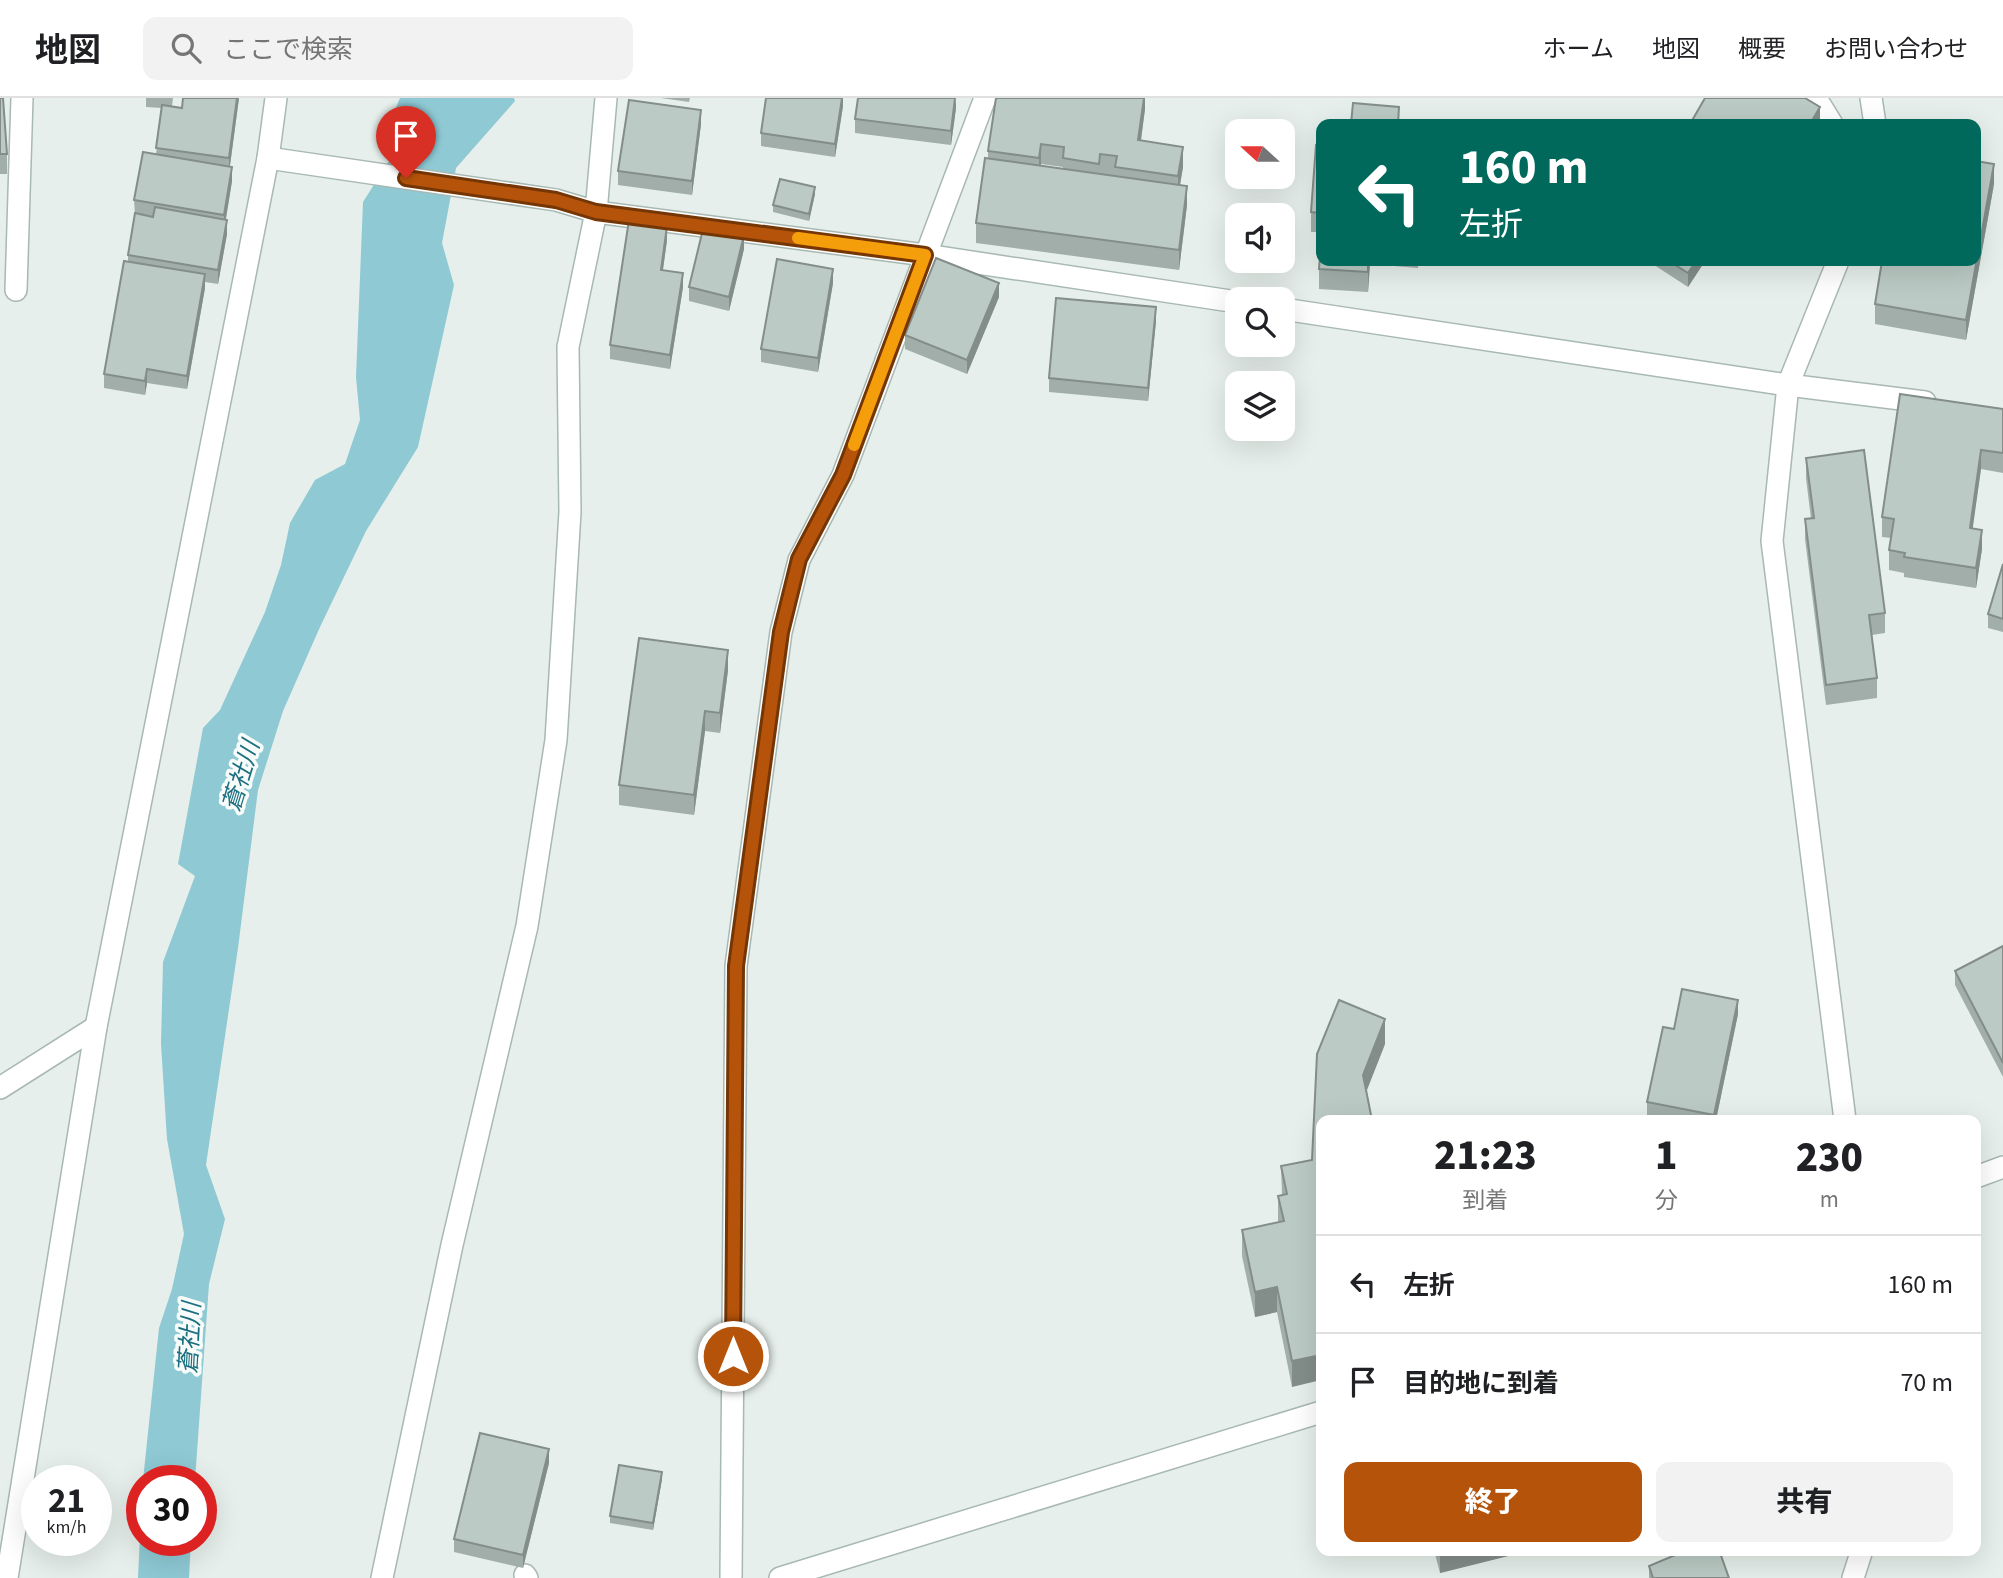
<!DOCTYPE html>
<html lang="ja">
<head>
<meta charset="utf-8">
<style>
  body { margin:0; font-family:"Source Sans 3","Noto Sans JP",sans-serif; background:#f2f2f2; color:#202124; height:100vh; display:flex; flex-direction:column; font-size:26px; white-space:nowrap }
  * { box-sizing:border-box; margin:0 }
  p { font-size:23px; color:#757577 }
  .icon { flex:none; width:38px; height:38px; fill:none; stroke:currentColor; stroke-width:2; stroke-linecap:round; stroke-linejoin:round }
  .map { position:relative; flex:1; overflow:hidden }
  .side { position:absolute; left:1316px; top:1017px; width:665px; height:441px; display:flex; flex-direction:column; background:#fff; border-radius:14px; box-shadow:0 7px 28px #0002 }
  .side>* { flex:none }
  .banner { position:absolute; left:1316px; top:21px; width:665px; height:147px; border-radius:14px; box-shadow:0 7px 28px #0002; background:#00695c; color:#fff; overflow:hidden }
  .needle { width:46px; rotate:291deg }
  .controls { position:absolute; left:1225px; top:21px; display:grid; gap:14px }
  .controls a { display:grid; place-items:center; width:70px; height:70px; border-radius:14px; background:#fff; box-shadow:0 7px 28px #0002; font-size:35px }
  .speed { position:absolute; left:21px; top:1367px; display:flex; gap:14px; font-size:35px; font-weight:700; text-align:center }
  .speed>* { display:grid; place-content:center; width:91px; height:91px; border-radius:50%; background:#fff; box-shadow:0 7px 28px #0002; line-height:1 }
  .speed small { font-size:18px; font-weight:400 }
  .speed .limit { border:10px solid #d22; background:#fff; color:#111 }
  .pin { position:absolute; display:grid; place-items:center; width:60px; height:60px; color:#fff; margin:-72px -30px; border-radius:50% 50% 50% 0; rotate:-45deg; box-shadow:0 0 7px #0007 }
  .pin .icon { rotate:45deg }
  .me { position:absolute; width:77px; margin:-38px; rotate:0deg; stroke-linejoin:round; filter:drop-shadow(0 0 5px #0008) }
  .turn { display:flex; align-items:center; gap:24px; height:147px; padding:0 28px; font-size:32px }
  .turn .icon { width:91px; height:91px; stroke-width:2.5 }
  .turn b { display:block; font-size:49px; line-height:60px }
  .eta { display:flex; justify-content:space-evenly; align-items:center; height:119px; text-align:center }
  .eta b { font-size:42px; font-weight:800; line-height:49px }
  .action { display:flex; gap:14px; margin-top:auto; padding:14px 28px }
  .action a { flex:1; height:80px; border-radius:14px; background:#b45309; color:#fff; font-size:28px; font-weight:800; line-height:80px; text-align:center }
  .action a+a { background:#f2f2f2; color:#202124 }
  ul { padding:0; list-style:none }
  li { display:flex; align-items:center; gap:21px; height:98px; padding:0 28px; border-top:2px solid #e0e0e0 }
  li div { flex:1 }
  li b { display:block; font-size:26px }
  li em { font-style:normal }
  header { display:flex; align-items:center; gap:42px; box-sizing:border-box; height:98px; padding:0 35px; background:#fff; border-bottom:2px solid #e0e0e0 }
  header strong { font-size:33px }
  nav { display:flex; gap:38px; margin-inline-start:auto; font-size:24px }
  .search { width:490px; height:63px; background:#f2f2f2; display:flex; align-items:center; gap:18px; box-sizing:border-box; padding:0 24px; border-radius:14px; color:#757577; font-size:26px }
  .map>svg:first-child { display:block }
  .water { fill:#8ec9d4 }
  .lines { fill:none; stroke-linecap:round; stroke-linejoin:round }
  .minor-casing { stroke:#a8b8b2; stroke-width:24 }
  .minor { stroke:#fff; stroke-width:21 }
  .wall { fill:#a1aea9; fill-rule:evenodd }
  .shaded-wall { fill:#838d89 }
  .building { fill:#bbcac4; stroke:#838d89; stroke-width:2 }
  .route-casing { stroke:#753606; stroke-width:18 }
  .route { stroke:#b45309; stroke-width:12 }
  .slow { stroke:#f59e0b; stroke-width:12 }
  .labels { text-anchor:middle; stroke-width:7; stroke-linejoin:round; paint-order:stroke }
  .water-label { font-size:24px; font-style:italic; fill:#1c6f80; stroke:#f7fbf9 }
</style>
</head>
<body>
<header>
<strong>地図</strong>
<div class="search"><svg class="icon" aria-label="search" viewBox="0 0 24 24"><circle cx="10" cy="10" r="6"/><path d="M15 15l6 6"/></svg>ここで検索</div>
<nav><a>ホーム</a><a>地図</a><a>概要</a><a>お問い合わせ</a></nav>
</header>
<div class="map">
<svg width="2003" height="1480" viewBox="0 0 2003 1480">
  <rect width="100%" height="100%" fill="#e6efeb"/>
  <g class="water">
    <path d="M 400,0 L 514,0 L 515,3 L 456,70 L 442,145 L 454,187 L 418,349 L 366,433 L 320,529 L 283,613 L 258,692 L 238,850 L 206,1067 L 225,1121 L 209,1186 L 195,1382 L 143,1382 L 159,1230 L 172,1191 L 184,1136 L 167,1041 L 161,946 L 163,864 L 195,778 L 178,766 L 203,630 L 220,612 L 265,514 L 281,467 L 290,425 L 315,382 L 345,366 L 360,322 L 356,279 L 363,104 L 391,60 L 395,12 Z"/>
    <path d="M 142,1395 L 142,1442 L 191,1442 L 189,1480 L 138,1480 Z"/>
  </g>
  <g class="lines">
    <g class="minor-casing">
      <g id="minor">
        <path d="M 1816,0 L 1832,26"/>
        <path d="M 1871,0 L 1875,26"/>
        <path d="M 268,60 L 556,102 L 596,114 L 925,157 L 1237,204"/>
        <path d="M 1838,163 L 1788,287 L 1772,443 L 1845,1022"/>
        <path d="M 16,192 L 22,0"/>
        <path d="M 1283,211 L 1788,287 L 1925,304"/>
        <path d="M 0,990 L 96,929"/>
        <path d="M 1976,1079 L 2003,1069"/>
        <path d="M 525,1477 L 527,1480"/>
        <path d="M 7,1480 L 96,929 L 268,60 L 276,0"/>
        <path d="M 382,1480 L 452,1147 L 527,828 L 556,642 L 570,414 L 568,249 L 596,114 L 606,0"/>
        <path d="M 731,1480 L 736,868 L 781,534 L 799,462 L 843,377 L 985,0"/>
        <path d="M 780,1480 L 1321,1314"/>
        <path d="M 1853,1480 L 1862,1452"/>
      </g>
    </g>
    <use href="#minor" class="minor"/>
  </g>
  <g class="wall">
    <path d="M 0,0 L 7,56 L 7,76 L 0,76 Z"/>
    <path d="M 146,0 L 173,0 L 172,8 L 182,10 L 239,0 L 230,68 L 232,83 L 226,121 L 227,136 L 218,186 L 205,184 L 205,190 L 187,291 L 147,285 L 145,297 L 104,290 L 104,276 L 128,164 L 128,157 L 135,116 L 134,102 L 156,56 L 162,10 L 146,9 Z"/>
    <path d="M 661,0 L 690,0 L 689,4 Z"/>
    <path d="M 843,0 L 843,8 L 835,59 L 761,48 L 761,35 Z"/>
    <path d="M 1145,0 L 1145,11 L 1141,43 L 1183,69 L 1180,87 L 1187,107 L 1179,172 L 976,145 L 976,125 L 988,61 L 988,53 ZM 1041,66 L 1063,69 L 1063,71 L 1041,68 Z"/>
    <path d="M 956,10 L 951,47 L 855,35 L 855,21 Z"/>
    <path d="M 701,26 L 692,97 L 618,87 L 618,73 Z"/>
    <path d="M 1321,48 L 1321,134 L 1311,134 L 1311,114 Z"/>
    <path d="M 1994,86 L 1966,242 L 1875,226 L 1875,206 L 1976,163 Z"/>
    <path d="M 815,96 L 809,123 L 773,114 L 773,107 Z"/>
    <path d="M 667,142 L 663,172 L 683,189 L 670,271 L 610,261 L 610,247 Z"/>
    <path d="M 744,151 L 729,213 L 689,203 L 689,189 Z"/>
    <path d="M 1321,163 L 1418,163 L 1418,170 L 1370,166 L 1368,194 L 1319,191 L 1319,171 Z"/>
    <path d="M 1648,163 L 1705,163 L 1688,189 Z"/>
    <path d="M 833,185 L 818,274 L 761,264 L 761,251 Z"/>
    <path d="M 999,199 L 967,276 L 905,251 L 905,237 Z"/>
    <path d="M 1156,223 L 1148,303 L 1049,294 L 1049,280 Z"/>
    <path d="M 2003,311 L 2003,375 L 1981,371 L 1972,430 L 1982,451 L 1976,490 L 1904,479 L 1904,475 L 1889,472 L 1889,452 L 1891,440 L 1882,439 L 1882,419 Z"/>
    <path d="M 1806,360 L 1885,515 L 1885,535 L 1872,537 L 1877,580 L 1877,600 L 1826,607 L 1805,441 L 1805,421 L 1811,421 L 1806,380 Z"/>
    <path d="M 2003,466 L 2003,534 L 1988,530 L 1988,516 Z"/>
    <path d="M 728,572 L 720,635 L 705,633 L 694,717 L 619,707 L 619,687 Z"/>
    <path d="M 2003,848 L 2003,979 L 1955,887 L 1955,873 Z"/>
    <path d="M 1738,916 L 1716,1022 L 1669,1022 L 1647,1018 L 1647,1004 Z"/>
    <path d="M 1385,946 L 1366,994 L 1292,1289 L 1277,1214 L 1255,1219 L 1242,1158 L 1242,1132 L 1278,1124 L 1278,1098 L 1282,1097 L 1281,1068 L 1312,1062 Z"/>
    <path d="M 1976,1250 L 1977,1263 L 1977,1277 L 1976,1277 Z"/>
    <path d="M 549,1365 L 523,1470 L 454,1454 L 454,1441 Z"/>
    <path d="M 662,1381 L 653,1432 L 610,1425 L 610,1418 Z"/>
    <path d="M 1434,1452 L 1528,1452 L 1528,1453 L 1440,1475 Z"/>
    <path d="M 1649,1468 L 1729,1480 L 1649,1480 Z"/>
  </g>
  <g class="shaded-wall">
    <path d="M 237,0 L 239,0 L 229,74 L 229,60 Z"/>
    <path d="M 842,0 L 843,0 L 843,8 L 835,59 L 835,46 Z"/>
    <path d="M 956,0 L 956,10 L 951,47 L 951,33 Z"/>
    <path d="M 1144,0 L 1145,0 L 1145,11 L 1138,62 L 1138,42 Z"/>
    <path d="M 1820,9 L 1820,26 L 1810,26 Z"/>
    <path d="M 701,12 L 701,26 L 692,97 L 692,83 Z"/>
    <path d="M 1041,46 L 1041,66 L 1039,79 L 1039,60 Z"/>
    <path d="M 1183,49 L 1183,69 L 1178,98 L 1178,78 Z"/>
    <path d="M 1994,66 L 1994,86 L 1966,242 L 1966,222 Z"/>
    <path d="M 232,69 L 232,83 L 224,131 L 224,117 Z"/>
    <path d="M 1187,88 L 1187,107 L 1179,172 L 1179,152 Z"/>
    <path d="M 815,89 L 815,96 L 809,123 L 809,116 Z"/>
    <path d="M 227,122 L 227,136 L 218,186 L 218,172 Z"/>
    <path d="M 667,128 L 667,142 L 661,185 L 661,172 Z"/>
    <path d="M 744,137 L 744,151 L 729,213 L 729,199 Z"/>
    <path d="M 1368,163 L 1370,163 L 1368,194 Z"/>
    <path d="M 1696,163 L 1705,163 L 1688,189 L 1688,175 Z"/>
    <path d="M 833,171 L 833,185 L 818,274 L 818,260 Z"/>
    <path d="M 683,175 L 683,189 L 670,271 L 670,257 Z"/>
    <path d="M 205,176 L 205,190 L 187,291 L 187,278 Z"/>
    <path d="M 999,185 L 999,199 L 967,276 L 967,262 Z"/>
    <path d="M 1156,209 L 1156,223 L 1148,303 L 1148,290 Z"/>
    <path d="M 147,271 L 147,285 L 145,297 L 145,283 Z"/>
    <path d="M 1981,352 L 1981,371 L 1970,450 L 1970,430 Z"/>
    <path d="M 1982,432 L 1982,451 L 1976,490 L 1976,470 Z"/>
    <path d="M 728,552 L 728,572 L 720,635 L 720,615 Z"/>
    <path d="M 705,613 L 705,633 L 694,717 L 694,697 Z"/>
    <path d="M 1738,902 L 1738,916 L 1716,1022 L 1714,1022 L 1714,1017 Z"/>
    <path d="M 1385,921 L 1385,946 L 1363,1002 L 1363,977 Z"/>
    <path d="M 1277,1189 L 1277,1214 L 1255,1219 L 1255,1194 Z"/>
    <path d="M 1321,1257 L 1321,1282 L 1292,1289 L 1292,1263 Z"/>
    <path d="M 549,1351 L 549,1365 L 523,1470 L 523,1457 Z"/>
    <path d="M 662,1374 L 662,1381 L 653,1432 L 653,1425 Z"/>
    <path d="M 1451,1452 L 1528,1452 L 1528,1453 L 1440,1475 L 1440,1455 Z"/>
  </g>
  <g class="building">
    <path d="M 0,0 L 3,0 L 7,56 L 0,56 Z"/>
    <path d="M 183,0 L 237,0 L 229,60 L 156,50 L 162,7 L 182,10 Z"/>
    <path d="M 766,0 L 842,0 L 835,46 L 761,35 Z"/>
    <path d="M 858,0 L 955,0 L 951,33 L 855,21 Z"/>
    <path d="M 996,0 L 1144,0 L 1138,42 L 1183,49 L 1178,78 L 1115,69 L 1117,58 L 1100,56 L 1099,66 L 1063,60 L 1064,49 L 1041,46 L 1039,60 L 988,53 Z"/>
    <path d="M 1705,0 L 1805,0 L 1820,9 L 1810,26 L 1690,26 Z"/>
    <path d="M 629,2 L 701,12 L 692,83 L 618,73 Z"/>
    <path d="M 1353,5 L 1399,9 L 1398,26 L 1351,26 Z"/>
    <path d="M 1316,47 L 1321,48 L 1321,115 L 1311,114 Z"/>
    <path d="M 143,54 L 232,69 L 224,117 L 134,102 Z"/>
    <path d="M 985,60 L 1187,88 L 1179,152 L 976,125 Z"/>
    <path d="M 1976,63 L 1994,66 L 1966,222 L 1875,206 L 1882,163 L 1976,163 Z"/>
    <path d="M 780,81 L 815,89 L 809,116 L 773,107 Z"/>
    <path d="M 155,109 L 227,122 L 218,172 L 128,157 L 135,115 L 153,119 Z"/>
    <path d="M 629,122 L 667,128 L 661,172 L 683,175 L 670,257 L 610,247 Z"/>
    <path d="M 704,127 L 744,137 L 729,199 L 689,189 Z"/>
    <path d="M 1321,146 L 1321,163 L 1368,163 L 1368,174 L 1319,171 Z"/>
    <path d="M 936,160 L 999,185 L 967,262 L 905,237 Z"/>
    <path d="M 777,161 L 833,171 L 818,260 L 761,251 Z"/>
    <path d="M 124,163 L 205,176 L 187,278 L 147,271 L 145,283 L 104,276 Z"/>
    <path d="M 1669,163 L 1696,163 L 1688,175 Z"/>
    <path d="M 1056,200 L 1156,209 L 1148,290 L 1049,280 Z"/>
    <path d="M 1900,296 L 2003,311 L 2003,355 L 1981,352 L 1970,430 L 1982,432 L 1976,470 L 1904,459 L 1905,455 L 1889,452 L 1894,421 L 1882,419 Z"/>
    <path d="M 1864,352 L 1885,515 L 1869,517 L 1877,580 L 1826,587 L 1805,421 L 1814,420 L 1806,360 Z"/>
    <path d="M 2003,466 L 2003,521 L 1988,516 Z"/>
    <path d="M 639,540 L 728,552 L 720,615 L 705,613 L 694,697 L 619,687 Z"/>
    <path d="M 2003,848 L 2003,965 L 1955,873 Z"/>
    <path d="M 1682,891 L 1738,902 L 1714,1017 L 1647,1004 L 1663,929 L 1674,931 Z"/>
    <path d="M 1339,902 L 1385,921 L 1363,977 L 1372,1022 L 1321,1022 L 1321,1257 L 1292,1263 L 1277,1189 L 1255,1194 L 1242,1132 L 1284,1123 L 1278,1098 L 1287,1096 L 1281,1068 L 1312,1062 L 1317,956 Z"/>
    <path d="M 480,1335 L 549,1351 L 523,1457 L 454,1441 Z"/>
    <path d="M 619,1367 L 662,1374 L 653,1425 L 610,1418 Z"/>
    <path d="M 1439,1452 L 1451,1452 L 1440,1455 Z"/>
    <path d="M 1687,1452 L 1719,1452 L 1729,1480 L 1653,1480 L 1649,1468 Z"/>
  </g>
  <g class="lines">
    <g class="route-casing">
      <path id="route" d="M 406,80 L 556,102 L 596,114 L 925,157 L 843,377 L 799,461 L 781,534 L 736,868 L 733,1258"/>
    </g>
    <use href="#route" class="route"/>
    <path class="slow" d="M 798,140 L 925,157 L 854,347"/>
  </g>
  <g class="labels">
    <g class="water-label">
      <text transform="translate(241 678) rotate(-73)" y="8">蒼社川</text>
      <text transform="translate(190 1240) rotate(-87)" y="8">蒼社川</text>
    </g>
  </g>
</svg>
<div class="controls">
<a><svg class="needle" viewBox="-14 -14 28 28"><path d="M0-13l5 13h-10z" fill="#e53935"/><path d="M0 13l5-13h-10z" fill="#757577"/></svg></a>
<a><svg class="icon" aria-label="sound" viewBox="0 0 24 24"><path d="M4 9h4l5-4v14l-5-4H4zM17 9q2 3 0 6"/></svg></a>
<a><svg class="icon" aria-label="search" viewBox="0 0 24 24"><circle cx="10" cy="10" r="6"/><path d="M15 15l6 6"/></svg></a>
<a><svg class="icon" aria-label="layers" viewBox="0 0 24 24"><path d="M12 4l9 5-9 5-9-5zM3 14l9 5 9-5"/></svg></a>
</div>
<div class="speed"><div>21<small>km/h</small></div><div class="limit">30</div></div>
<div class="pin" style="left:406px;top:80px;background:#d93025"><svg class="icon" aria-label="arrive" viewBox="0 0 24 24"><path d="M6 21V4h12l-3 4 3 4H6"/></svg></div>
<svg class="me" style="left:733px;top:1258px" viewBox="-20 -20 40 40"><circle r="17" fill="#b45309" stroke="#fff" stroke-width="3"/><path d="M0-11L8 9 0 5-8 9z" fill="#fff"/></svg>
<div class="banner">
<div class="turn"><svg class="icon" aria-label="left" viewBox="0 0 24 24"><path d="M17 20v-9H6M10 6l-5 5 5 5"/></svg><div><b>160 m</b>左折</div></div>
</div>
<section class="side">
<div class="eta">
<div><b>21:23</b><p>到着</p></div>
<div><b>1</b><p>分</p></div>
<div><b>230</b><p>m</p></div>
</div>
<ul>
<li><svg class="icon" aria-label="left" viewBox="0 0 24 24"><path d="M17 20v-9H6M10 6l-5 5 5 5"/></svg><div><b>左折</b></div><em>160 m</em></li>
<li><svg class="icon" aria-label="arrive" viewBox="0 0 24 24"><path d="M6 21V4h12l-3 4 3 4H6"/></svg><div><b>目的地に到着</b></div><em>70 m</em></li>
</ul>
<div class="action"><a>終了</a><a>共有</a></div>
</section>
</div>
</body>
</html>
